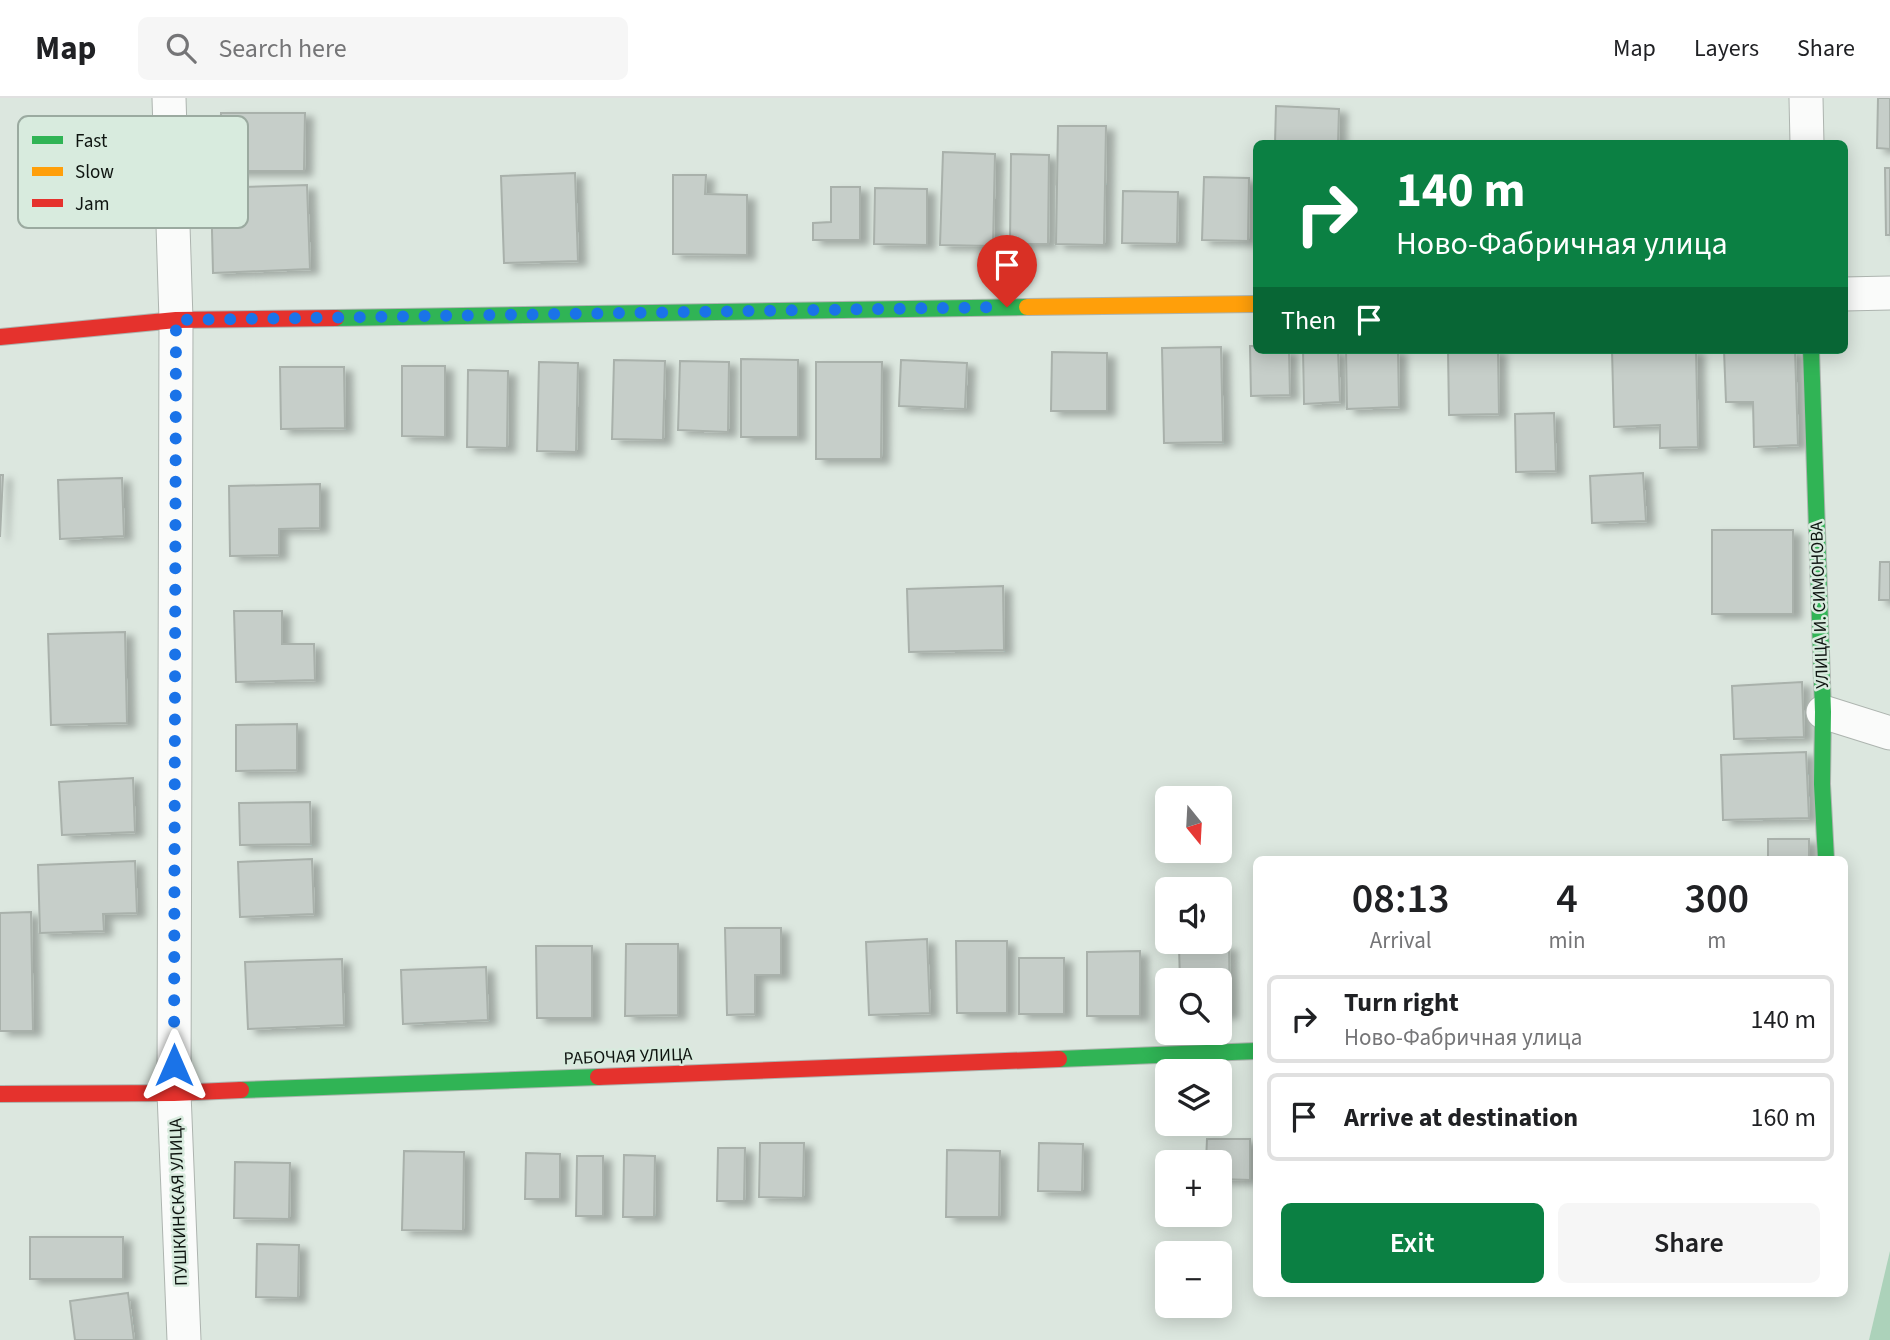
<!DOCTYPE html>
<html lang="en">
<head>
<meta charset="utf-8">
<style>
  body { margin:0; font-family:"Source Sans 3",sans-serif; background:#f6f6f6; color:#202124; height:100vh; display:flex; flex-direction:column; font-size:26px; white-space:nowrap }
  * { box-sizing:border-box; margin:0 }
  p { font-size:23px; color:#757577 }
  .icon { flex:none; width:38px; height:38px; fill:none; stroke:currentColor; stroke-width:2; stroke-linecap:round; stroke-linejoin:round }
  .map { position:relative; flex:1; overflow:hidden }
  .side { position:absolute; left:1253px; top:758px; width:595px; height:441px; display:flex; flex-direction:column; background:#fff; border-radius:10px; box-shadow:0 4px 18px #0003 }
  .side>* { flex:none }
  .banner { position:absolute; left:1253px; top:42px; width:595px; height:214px; border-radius:10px; box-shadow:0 4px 18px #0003; background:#0b8043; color:#fff; overflow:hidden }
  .needle { width:46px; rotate:162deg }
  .fabs { position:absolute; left:1155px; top:688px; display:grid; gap:14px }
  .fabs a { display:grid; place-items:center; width:77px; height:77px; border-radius:10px; background:#fff; box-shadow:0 4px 18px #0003; font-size:35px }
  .pin { position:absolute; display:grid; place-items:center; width:60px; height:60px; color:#fff; margin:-72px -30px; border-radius:50% 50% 50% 0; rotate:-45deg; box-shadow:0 0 7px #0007 }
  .pin .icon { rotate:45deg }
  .me { position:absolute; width:77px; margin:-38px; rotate:0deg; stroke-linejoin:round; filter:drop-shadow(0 0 5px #0008) }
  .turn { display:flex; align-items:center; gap:24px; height:147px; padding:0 28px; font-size:32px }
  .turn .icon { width:91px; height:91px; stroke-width:2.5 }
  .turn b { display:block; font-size:49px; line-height:60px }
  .then { display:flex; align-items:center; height:66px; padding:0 28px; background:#0003; gap:14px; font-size:26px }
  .eta { display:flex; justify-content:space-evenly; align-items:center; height:119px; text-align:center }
  .eta b { font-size:42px; font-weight:600; line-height:49px }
  .button { display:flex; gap:14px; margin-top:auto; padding:14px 28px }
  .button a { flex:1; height:80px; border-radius:10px; background:#0b8043; color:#fff; font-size:28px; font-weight:600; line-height:80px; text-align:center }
  .button a+a { background:#f6f6f6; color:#202124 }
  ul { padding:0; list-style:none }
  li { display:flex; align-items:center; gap:21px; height:88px; margin:0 14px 10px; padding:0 14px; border:4px solid #e0e0e0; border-radius:10px }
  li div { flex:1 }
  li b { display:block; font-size:26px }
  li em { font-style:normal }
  header { display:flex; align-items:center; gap:42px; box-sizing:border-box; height:98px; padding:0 35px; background:#fff; border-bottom:2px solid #e0e0e0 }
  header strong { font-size:33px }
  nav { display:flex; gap:38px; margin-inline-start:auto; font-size:24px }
  .search { width:490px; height:63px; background:#f6f6f6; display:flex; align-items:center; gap:18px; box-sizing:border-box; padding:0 24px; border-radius:10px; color:#757577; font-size:26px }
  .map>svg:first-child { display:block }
  .forest { fill:#acd2ba }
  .building { fill:#c6cec9; stroke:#a9b1ab; stroke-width:2; filter:url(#shadow) }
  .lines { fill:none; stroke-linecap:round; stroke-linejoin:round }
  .street-casing { stroke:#adb4af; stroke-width:35 }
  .fast-casing { stroke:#adb4af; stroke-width:18 }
  .slow-casing { stroke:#adb4af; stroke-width:18 }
  .jam-casing { stroke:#adb4af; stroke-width:18 }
  .street { stroke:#fafbfa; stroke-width:33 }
  .fast { stroke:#30b455; stroke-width:16 }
  .slow { stroke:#ff9f0a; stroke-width:16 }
  .jam { stroke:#e5322d; stroke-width:16 }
  .route { stroke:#1a73e8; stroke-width:12; stroke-dasharray:0 21.6 }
  .labels { text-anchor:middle; stroke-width:5; stroke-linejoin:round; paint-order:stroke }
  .street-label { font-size:18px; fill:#0e1410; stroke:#d8ebde }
  .key { fill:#d8ebde; stroke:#9baaa0; stroke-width:2 }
  .key-label { font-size:19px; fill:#0e1410 }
</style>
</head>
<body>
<header>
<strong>Map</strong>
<div class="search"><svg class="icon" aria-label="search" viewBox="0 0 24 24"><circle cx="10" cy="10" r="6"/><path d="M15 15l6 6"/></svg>Search here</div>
<nav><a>Map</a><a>Layers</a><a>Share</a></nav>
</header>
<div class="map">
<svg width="1890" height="1242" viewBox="0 0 1890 1242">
  <defs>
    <filter id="shadow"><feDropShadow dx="8" dy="4.5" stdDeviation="3.5" flood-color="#0004"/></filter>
  </defs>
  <rect width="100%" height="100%" fill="#dce7df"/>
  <path class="forest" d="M 1890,1153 L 1890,1242 L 1869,1242 Z"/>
  <g class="building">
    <path d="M 1878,0 L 1890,0 L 1890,51 L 1877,50 Z"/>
    <path d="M 1276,8 L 1339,11 L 1338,46 L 1275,46 Z"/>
    <path d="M 221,15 L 305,15 L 304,73 L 220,73 Z"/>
    <path d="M 1058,28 L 1106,28 L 1104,147 L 1056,146 Z"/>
    <path d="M 943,54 L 995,56 L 993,148 L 940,147 Z"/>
    <path d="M 1011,56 L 1049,57 L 1048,146 L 1010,146 Z"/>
    <path d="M 1885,70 L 1890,70 L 1890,137 L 1886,137 Z"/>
    <path d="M 575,75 L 578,163 L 504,165 L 501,78 Z"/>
    <path d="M 673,77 L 706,77 L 705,96 L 747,97 L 747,157 L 673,156 Z"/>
    <path d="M 1204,79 L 1249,80 L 1248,143 L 1202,142 Z"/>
    <path d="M 307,87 L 310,171 L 213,175 L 211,90 Z"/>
    <path d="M 831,89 L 860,89 L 860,142 L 813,142 L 813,125 L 831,124 Z"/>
    <path d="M 875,90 L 927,91 L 927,147 L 874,146 Z"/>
    <path d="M 1123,93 L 1178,94 L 1177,146 L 1122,145 Z"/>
    <path d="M 1250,248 L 1256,248 L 1256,252 L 1289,252 L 1290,297 L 1251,298 Z"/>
    <path d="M 1221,249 L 1223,344 L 1164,345 L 1162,250 Z"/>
    <path d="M 1303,252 L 1338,252 L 1340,304 L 1304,306 Z"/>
    <path d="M 1346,252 L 1398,252 L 1399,309 L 1347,311 Z"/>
    <path d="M 1448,252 L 1498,252 L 1499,316 L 1449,317 Z"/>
    <path d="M 1612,252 L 1696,252 L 1698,349 L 1660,350 L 1660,327 L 1614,329 Z"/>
    <path d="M 1724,252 L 1795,252 L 1798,347 L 1754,349 L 1753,304 L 1726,304 Z"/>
    <path d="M 1052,254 L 1107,255 L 1107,313 L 1051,313 Z"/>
    <path d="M 741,261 L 798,262 L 798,339 L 741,339 Z"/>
    <path d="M 614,262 L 665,263 L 663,342 L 612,341 Z"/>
    <path d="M 901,262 L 967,265 L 965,311 L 899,308 Z"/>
    <path d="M 680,263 L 729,264 L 728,334 L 678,332 Z"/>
    <path d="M 539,264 L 578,265 L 576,354 L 537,353 Z"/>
    <path d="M 816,264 L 882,264 L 881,361 L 816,361 Z"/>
    <path d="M 402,268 L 445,268 L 445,339 L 402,338 Z"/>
    <path d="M 280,269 L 344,269 L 345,330 L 281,331 Z"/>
    <path d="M 468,272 L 508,273 L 507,350 L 467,349 Z"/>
    <path d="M 1554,315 L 1556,373 L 1516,374 L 1515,316 Z"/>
    <path d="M 1643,375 L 1646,423 L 1592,425 L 1590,378 Z"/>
    <path d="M 0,377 L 3,377 L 0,439 Z"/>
    <path d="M 122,380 L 124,438 L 60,441 L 58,382 Z"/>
    <path d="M 320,386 L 320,430 L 279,431 L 279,457 L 230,458 L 229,388 Z"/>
    <rect x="1712" y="432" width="81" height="84"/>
    <path d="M 1880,464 L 1890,464 L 1890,502 L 1879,502 Z"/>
    <path d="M 1003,488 L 1004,552 L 909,554 L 907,491 Z"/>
    <path d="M 234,513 L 282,513 L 282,546 L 314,546 L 315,582 L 236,584 Z"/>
    <path d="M 125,534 L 127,625 L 51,627 L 48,536 Z"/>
    <path d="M 1802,584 L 1804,639 L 1734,641 L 1732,588 Z"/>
    <path d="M 297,626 L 297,672 L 236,673 L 236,627 Z"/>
    <path d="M 1806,654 L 1809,720 L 1723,722 L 1721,657 Z"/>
    <path d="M 133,680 L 135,734 L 62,737 L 59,684 Z"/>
    <path d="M 310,704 L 311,746 L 240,747 L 239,705 Z"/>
    <rect x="1768" y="741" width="41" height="20"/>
    <path d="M 312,761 L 314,816 L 240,819 L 238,764 Z"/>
    <path d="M 135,763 L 137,815 L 103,816 L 104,833 L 40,835 L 38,767 Z"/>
    <path d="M 31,814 L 33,933 L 0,933 L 0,815 Z"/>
    <path d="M 725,830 L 781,830 L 781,877 L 755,877 L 755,916 L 727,917 Z"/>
    <path d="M 927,841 L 930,915 L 869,917 L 866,844 Z"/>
    <path d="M 956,843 L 1007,843 L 1007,915 L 957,915 Z"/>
    <path d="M 626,846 L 678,846 L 678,917 L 625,918 Z"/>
    <path d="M 536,848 L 592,848 L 592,920 L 537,920 Z"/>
    <path d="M 1229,848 L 1230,916 L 1220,916 L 1220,882 L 1180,882 L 1179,850 Z"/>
    <path d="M 1140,853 L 1140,918 L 1087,918 L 1087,854 Z"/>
    <rect x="1019" y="860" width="45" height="56"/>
    <path d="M 342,861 L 344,927 L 248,931 L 245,864 Z"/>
    <path d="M 486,869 L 488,922 L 403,926 L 401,872 Z"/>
    <path d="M 1207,1041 L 1250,1041 L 1250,1082 L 1220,1081 L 1220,1064 L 1206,1064 Z"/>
    <path d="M 760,1045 L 804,1045 L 803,1100 L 759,1099 Z"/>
    <path d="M 1039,1045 L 1083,1046 L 1082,1094 L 1038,1093 Z"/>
    <path d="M 718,1050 L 745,1050 L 744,1103 L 717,1103 Z"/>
    <path d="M 947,1052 L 1000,1053 L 999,1119 L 946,1119 Z"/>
    <path d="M 404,1053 L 464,1054 L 463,1133 L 402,1132 Z"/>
    <path d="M 526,1055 L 560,1056 L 560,1101 L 525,1101 Z"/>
    <path d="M 624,1057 L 655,1058 L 654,1119 L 623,1119 Z"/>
    <path d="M 577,1058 L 603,1058 L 603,1118 L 576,1118 Z"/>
    <path d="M 235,1064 L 290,1065 L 289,1121 L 234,1120 Z"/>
    <rect x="30" y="1139" width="93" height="42"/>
    <path d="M 257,1146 L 299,1147 L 298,1200 L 256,1199 Z"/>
    <path d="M 128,1195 L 134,1242 L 75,1242 L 70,1203 Z"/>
  </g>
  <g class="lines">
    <g class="street-casing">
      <g id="street">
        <path d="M 169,0 L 176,222 L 174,995 L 184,1242"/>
        <path d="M 1806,0 L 1807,46"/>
        <path d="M 1844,196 L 1890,195"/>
        <path d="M 1823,614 L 1890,635"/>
      </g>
    </g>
    <g class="fast-casing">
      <g id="fast">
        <path d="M 336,220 L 1027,209"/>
        <path d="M 1811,252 L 1823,614 L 1822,686 L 1826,761"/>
        <path d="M 1059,961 L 1256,953"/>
        <path d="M 241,992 L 598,979"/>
      </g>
    </g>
    <g class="slow-casing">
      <path id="slow" d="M 1027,209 L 1256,206"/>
    </g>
    <g class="jam-casing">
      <g id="jam">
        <path d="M 0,239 L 176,222 L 336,220"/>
        <path d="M 598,979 L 1059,961"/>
        <path d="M 0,996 L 174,995 L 241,992"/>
      </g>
    </g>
    <use href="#street" class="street"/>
    <use href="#fast" class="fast"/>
    <use href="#slow" class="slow"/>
    <use href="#jam" class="jam"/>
  </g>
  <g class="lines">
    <path class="route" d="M 174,967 L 176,222 L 1007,209"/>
  </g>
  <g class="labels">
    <g class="street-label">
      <text transform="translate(1819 507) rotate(-92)" y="6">УЛИЦА И. СИМОНОВА</text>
      <text transform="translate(628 958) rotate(-2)" y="6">РАБОЧАЯ УЛИЦА</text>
      <text transform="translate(178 1104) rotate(-92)" y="6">ПУШКИНСКАЯ УЛИЦА</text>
    </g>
  </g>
  <rect x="18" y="18" width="230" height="112" rx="10" class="key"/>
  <rect x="32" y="38" width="31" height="8" fill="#30b455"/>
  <rect x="32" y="69" width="31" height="9" fill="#ff9f0a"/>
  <rect x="32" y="101" width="31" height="8" fill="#e5322d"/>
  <g class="key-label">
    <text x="75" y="49">Fast</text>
    <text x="75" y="80">Slow</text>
    <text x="75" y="112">Jam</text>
  </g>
</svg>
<div class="fabs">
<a><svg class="needle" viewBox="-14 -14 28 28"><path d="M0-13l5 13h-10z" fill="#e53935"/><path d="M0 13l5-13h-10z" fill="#757577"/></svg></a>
<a><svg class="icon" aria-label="sound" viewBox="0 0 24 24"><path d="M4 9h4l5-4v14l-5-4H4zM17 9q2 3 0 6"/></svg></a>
<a><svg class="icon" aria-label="search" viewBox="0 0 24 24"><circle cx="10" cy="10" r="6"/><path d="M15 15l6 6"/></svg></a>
<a><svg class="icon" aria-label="layers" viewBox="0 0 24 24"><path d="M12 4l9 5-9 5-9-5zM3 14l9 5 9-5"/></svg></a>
<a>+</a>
<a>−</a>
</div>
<div class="pin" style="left:1007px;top:209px;background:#d93025"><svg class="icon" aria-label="arrive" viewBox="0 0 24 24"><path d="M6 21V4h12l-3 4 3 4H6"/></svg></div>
<svg class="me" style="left:174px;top:967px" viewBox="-20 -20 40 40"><path d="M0-17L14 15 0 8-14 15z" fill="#1a73e8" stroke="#fff" stroke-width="4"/></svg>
<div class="banner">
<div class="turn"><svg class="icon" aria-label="right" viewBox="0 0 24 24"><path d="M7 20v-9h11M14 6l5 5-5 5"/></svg><div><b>140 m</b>Ново-Фабричная улица</div></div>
<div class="then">Then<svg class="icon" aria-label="arrive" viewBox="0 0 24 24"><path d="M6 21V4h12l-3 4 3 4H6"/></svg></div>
</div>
<section class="side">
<div class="eta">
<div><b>08:13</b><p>Arrival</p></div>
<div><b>4</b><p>min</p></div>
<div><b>300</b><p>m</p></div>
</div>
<ul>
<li><svg class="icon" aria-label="right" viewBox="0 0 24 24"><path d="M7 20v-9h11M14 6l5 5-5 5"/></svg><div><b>Turn right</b><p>Ново-Фабричная улица</p></div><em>140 m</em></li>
<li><svg class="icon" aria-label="arrive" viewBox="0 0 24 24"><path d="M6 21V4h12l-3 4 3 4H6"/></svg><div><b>Arrive at destination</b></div><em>160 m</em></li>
</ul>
<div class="button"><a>Exit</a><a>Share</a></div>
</section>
</div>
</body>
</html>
